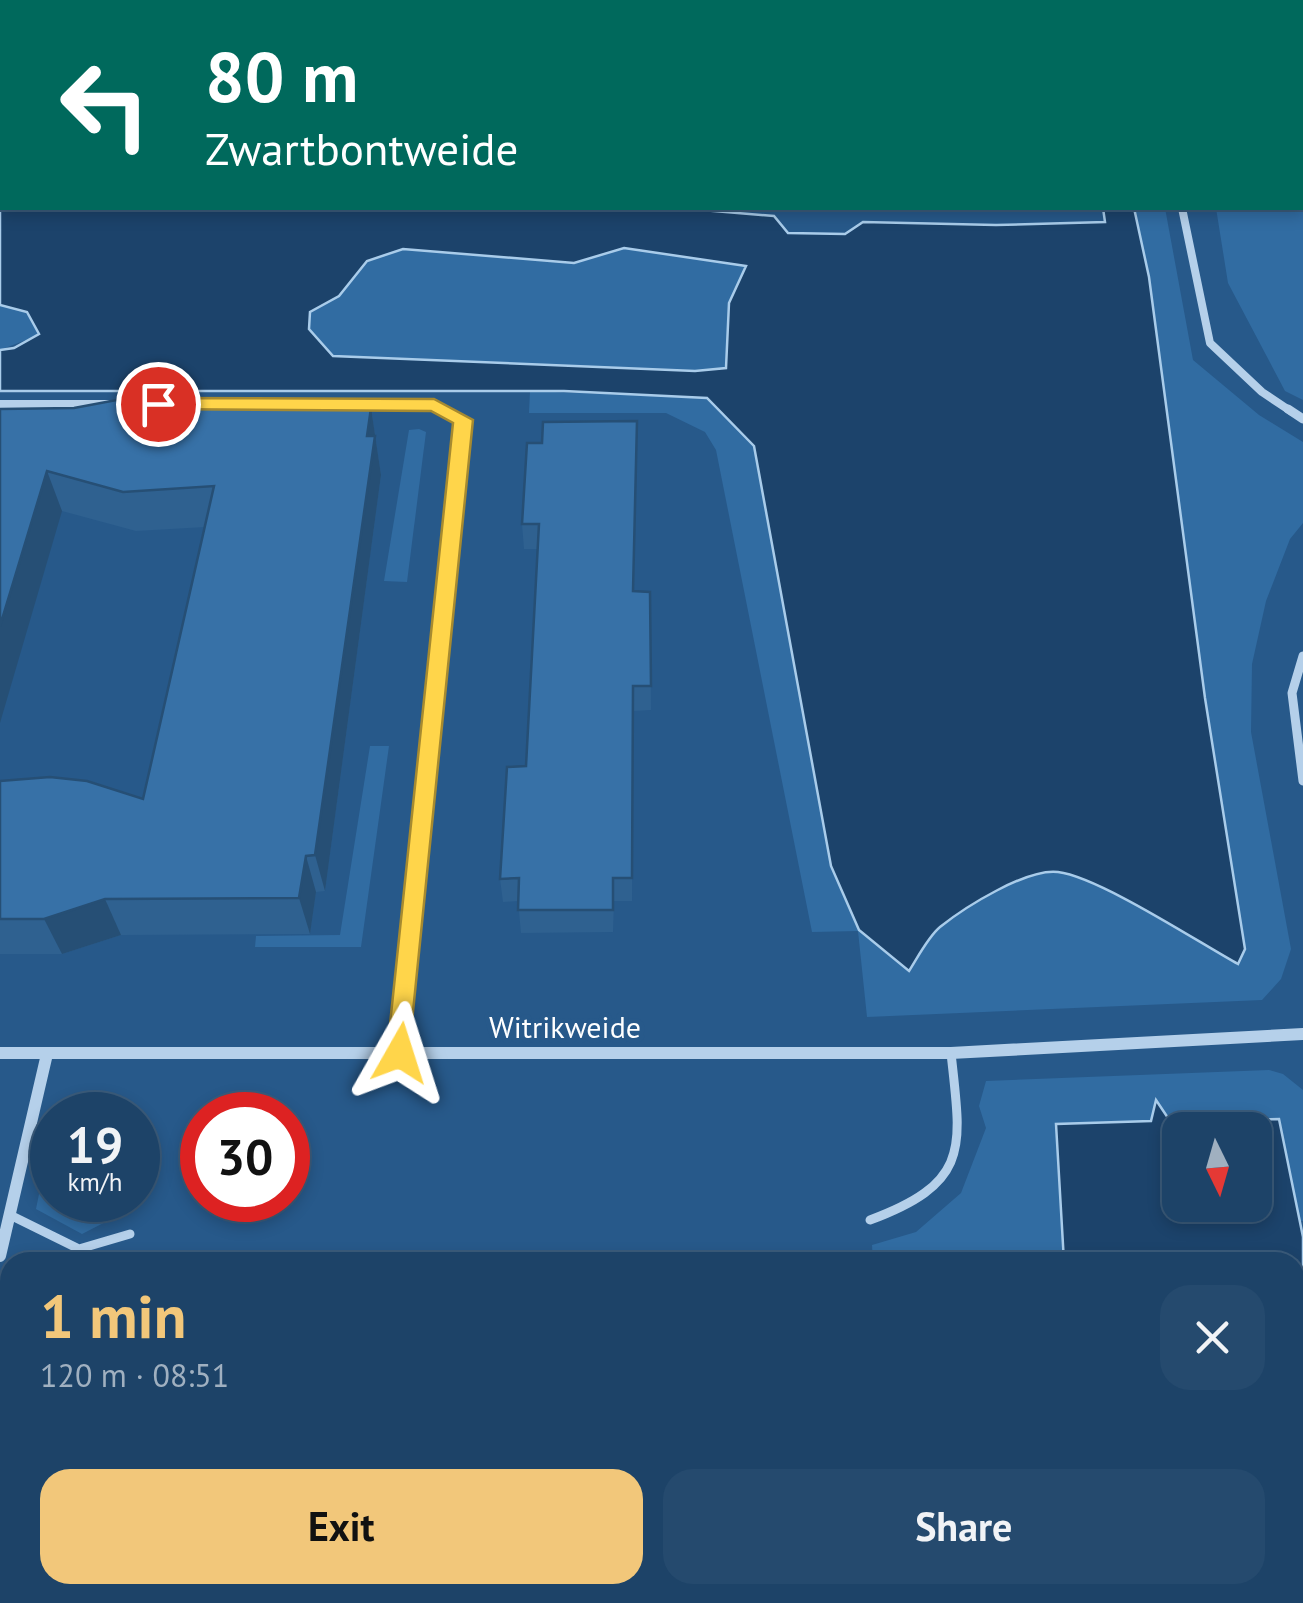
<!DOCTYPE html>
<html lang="en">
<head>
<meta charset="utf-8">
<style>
  body { margin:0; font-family:"PT Sans",sans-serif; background:#254a6e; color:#f1f3f6; height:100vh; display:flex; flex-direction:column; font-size:38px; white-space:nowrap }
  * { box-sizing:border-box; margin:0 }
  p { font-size:32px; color:#a0b0c0 }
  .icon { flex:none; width:55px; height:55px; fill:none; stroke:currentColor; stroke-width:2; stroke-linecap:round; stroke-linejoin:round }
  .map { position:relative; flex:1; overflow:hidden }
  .drawer { position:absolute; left:0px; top:1252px; width:1305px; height:352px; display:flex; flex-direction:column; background:#1d4368; border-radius:30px 30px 0 0; box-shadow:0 5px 15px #0003,0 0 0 2px #3b5c7c }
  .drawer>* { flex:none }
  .banner { position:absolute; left:0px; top:0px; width:1305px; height:210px; box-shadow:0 5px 15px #0003,0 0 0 2px #3b5c7c; background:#00695c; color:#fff; overflow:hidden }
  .needle { width:65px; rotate:175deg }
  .controls { position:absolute; left:1162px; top:1112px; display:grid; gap:20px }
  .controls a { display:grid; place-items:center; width:110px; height:110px; border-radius:20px; background:#1d4368; box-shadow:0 5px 15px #0003,0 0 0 2px #3b5c7c; font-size:50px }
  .speed { position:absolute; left:30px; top:1092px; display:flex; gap:20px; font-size:50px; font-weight:700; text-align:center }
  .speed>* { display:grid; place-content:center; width:130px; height:130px; border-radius:50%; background:#1d4368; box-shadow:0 5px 15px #0003,0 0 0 2px #3b5c7c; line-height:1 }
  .speed small { font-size:25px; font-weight:400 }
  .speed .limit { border:15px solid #d22; background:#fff; color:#111 }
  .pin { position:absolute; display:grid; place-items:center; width:85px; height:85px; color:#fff; margin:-42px; border:5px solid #fff; border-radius:50%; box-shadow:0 2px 10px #0007 }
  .me { position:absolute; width:110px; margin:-55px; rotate:6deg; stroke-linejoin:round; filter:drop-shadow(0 0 8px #0008) }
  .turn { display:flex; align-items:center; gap:35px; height:210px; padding:0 40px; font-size:45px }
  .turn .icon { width:130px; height:130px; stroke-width:2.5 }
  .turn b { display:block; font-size:70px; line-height:85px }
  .round { display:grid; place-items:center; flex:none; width:105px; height:105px; border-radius:30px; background:#254a6e }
  .head { display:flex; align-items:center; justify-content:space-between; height:170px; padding:0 40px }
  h1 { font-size:60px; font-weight:700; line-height:75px; color:#f2c77a }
  .cta { display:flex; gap:20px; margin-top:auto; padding:20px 40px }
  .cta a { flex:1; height:115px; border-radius:30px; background:#f2c77a; color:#111; font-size:40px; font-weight:700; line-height:115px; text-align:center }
  .cta a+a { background:#254a6e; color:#f1f3f6 }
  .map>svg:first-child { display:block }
  .green { fill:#316ca2 }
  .water { fill:#1c436b; stroke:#a9ccea; stroke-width:2.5; fill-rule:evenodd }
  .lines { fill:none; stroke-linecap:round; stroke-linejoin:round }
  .service { stroke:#b5d0ea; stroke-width:9 }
  .minor-far2 { stroke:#b5d0ea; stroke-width:8 }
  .minor-far1 { stroke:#b5d0ea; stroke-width:9 }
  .minor { stroke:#b5d0ea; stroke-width:12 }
  .primary { fill:#f8fbfe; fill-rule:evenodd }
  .wall { fill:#2f6190 }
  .shaded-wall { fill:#264f75 }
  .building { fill:#3771a7; stroke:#264f75; stroke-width:2.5 }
  .route { fill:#ffd54a; stroke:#a68a30; stroke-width:2.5 }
  .labels { text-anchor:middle; stroke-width:10; stroke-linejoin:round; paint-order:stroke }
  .street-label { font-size:30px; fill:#fff; stroke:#27598a }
</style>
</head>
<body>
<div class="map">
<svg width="1303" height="1603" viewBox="0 0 1303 1603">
  <rect width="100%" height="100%" fill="#27598a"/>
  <g class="green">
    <path d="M 1303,66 L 1303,400 L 1285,391 L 1228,283 L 1216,208 L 1302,208 Z"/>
    <path d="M 1135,208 L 1165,208 L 1193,360 L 1259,415 L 1303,442 L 1303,523 L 1290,539 L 1266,601 L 1252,664 L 1251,732 L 1291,949 L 1281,979 L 1262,1000 L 867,1017 L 858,931 L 812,932 L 716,450 L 705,432 L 666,413 L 529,413 L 530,391 L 707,398 L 754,446 L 859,930 L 909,970 C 918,958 926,944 935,932 C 953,910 1030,868 1059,872 C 1099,877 1197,941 1238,964 L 1245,949 L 1205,698 L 1149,277 Z"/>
    <path d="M 403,248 L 574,263 L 624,248 L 746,266 L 729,303 L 726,368 L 695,371 L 333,356 L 309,329 L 310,312 L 339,296 L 367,261 Z"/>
    <path d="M 0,305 L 27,312 L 39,335 L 0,350 Z"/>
    <path d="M 419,429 L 426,432 L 407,582 L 384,581 L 409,430 Z"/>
    <path d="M 370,746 L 389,746 L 361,947 L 255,947 L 256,936 L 340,935 Z"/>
    <path d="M 1269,1070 L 1283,1074 L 1303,1090 L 1303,1221 L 1300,1221 L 1279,1120 L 1170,1121 L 1156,1101 L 1151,1121 L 1056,1125 L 1064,1262 L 873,1262 L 872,1245 L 916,1232 L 961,1193 L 986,1128 L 979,1106 L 986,1081 Z"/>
    <path d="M 52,1129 L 52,1200 L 133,1200 L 125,1212 L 82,1234 L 36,1209 Z"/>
    <path d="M 515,1595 L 1084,1595 L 1085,1603 L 515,1603 Z"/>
  </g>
  <g class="water">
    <path d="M 0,198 L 2,208 L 678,208 L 774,216 L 788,233 L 845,234 L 863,222 L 996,225 L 1105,222 L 1103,208 L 1134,208 L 1149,277 L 1205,698 L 1245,949 L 1238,964 C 1198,942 1099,877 1058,872 C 1027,868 965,907 940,927 C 928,937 918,957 909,971 L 859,930 L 831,866 L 754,446 L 707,398 L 564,391 L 0,391 L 0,350 L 14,348 L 39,334 L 27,312 L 0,305 ZM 624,248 L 746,266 L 729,303 L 726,368 L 695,371 L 333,356 L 309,329 L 310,312 L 339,296 L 367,261 L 403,249 L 574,263 Z"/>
    <path d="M 1156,1100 L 1170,1121 L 1279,1119 L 1303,1237 L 1303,1603 L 1085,1603 L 1084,1595 L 1295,1595 L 1295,1262 L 1064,1262 L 1056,1124 L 1151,1121 ZM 1255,1130 L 1255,1205 L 1180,1205 L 1180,1130 Z"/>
  </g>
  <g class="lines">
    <g class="service">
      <path d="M 10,1215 L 79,1249 L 130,1234"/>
      <path d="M 870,1220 C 972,1182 961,1147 951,1053"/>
    </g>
    <g class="minor-far2">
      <path d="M 1182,208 L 1210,343 L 1262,392 L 1292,412"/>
      <path d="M 0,404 L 107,404"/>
      <path d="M 199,404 L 435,405 L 447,412"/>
    </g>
    <g class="minor-far1">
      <path d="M 1288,409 L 1303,419"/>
      <path d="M 1303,656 L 1292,693 L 1303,781"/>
      <path d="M 411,935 L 463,420 L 443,409"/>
    </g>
    <g class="minor">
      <path d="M 0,1053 L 951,1053 L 1303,1034"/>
      <path d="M 399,1053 L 411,933"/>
      <path d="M 0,1256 L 47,1054"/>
    </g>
    <g class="primary">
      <path d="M 1276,0 L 1293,0 L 1294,2 L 1278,2 Z"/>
      <rect x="1302" y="27" width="1" height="11"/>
    </g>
  </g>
  <g class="wall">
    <path d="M 371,408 L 381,475 L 325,891 L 316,892 L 310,934 L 121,935 L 62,954 L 0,954 L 0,781 L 143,799 L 205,527 L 136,531 L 62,511 L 0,409 Z"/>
    <path d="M 637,421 L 634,591 L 650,592 L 651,710 L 633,711 L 632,901 L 614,901 L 613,932 L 521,933 L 518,901 L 503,902 L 500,879 L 526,766 L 537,549 L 524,549 L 522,524 Z"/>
  </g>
  <g class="shaded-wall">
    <path d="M 371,408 L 381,475 L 325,891 L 315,855 Z"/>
    <path d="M 47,471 L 62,511 L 0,723 L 0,626 Z"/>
    <path d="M 306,856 L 316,892 L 310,934 L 299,898 Z"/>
    <path d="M 105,899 L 121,935 L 62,954 L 44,919 Z"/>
  </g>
  <g class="building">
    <path d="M 154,393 L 228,408 L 371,408 L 367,436 L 375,436 L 315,855 L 306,856 L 299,898 L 105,899 L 44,919 L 0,919 L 0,781 L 50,777 L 87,781 L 143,799 L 214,486 L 123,492 L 47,471 L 0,626 L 0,409 L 74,408 Z"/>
    <path d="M 637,421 L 633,591 L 650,592 L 651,686 L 633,686 L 632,878 L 613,878 L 613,910 L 518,910 L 519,878 L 500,879 L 507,767 L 526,766 L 539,524 L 522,524 L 527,443 L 542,443 L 543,422 Z"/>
  </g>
  <path class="route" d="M 158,398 L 434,399 L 473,420 L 408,1061 L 400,1064 L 391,1061 L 387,1053 L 453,423 L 431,411 L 151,409 L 149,404 Z"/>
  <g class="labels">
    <g class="street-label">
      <text x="565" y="1038">Witrikweide</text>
    </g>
  </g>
</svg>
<div class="controls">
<a><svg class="needle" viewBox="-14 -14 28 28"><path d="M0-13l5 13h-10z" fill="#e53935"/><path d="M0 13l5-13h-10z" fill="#a0b0c0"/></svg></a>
</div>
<div class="speed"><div>19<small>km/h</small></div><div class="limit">30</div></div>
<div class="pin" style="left:158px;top:404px;background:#d93025"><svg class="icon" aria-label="arrive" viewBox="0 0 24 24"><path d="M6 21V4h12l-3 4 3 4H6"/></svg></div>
<svg class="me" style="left:400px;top:1053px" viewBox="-20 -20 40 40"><path d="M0-17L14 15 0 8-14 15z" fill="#ffd54a" stroke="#fff" stroke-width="4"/></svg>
<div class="banner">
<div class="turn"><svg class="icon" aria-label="left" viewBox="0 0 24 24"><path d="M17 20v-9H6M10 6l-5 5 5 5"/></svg><div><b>80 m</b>Zwartbontweide</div></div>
</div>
<section class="drawer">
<div class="head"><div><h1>1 min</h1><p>120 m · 08:51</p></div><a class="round"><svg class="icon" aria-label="close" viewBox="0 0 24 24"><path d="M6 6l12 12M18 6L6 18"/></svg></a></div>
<div class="cta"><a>Exit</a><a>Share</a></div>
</section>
</div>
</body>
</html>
